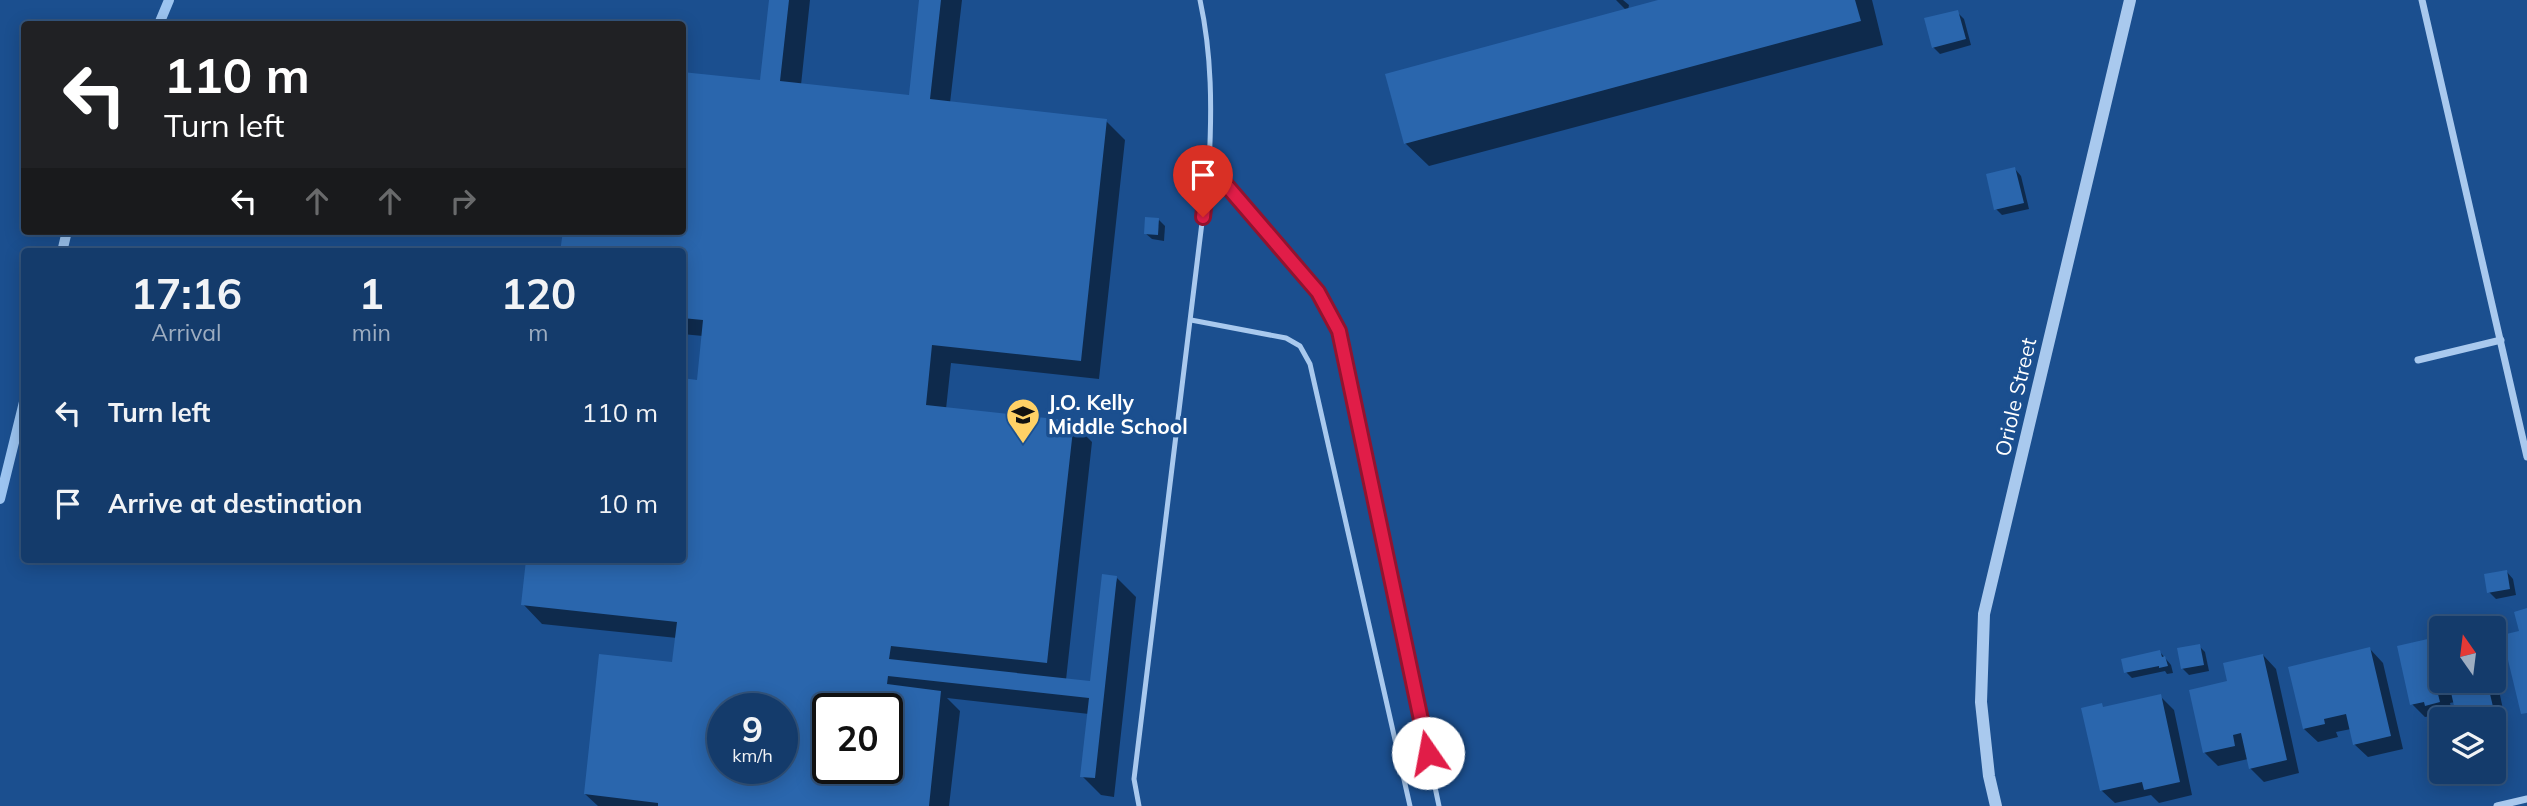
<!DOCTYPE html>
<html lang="en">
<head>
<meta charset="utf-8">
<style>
  body { margin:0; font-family:Mulish,sans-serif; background:#1d4271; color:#f1f3f6; height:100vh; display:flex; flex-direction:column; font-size:26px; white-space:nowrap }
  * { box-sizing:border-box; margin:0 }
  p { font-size:23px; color:#9dadc1 }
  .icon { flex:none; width:38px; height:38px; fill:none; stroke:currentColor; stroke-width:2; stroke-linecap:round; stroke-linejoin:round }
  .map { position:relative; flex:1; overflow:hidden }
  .panel { position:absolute; left:21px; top:248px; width:665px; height:315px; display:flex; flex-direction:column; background:#143b6b; border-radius:7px; box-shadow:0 4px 18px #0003,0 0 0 2px #33557e }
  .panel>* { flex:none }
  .banner { position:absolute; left:21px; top:21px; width:665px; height:214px; border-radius:7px; box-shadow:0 4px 18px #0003,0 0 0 2px #33557e; background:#202124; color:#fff; overflow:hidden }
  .needle { width:46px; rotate:346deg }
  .buttons { position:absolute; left:2429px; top:616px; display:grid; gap:14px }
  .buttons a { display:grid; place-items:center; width:77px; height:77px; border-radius:7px; background:#143b6b; box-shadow:0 4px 18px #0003,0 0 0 2px #33557e; font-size:35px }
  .speed { position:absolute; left:707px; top:693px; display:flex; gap:14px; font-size:35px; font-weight:700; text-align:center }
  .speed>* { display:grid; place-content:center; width:91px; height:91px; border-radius:50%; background:#143b6b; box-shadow:0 4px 18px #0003,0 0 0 2px #33557e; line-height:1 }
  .speed small { font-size:18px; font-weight:400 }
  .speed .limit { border:4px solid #111; border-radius:10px; background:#fff; color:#111 }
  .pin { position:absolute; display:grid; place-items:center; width:60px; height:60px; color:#fff; margin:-72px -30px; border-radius:50% 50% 50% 0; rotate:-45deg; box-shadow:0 0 7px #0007 }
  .pin .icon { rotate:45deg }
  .me { position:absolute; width:77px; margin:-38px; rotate:348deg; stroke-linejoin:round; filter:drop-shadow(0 0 5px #0008) }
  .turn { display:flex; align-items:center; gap:24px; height:147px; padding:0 28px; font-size:32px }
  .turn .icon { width:91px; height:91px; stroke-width:2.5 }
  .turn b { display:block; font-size:49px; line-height:60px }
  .lanes { display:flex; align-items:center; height:66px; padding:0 28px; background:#0003; justify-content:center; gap:35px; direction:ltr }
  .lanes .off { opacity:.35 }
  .eta { display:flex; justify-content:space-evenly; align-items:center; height:119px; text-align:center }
  .eta b { font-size:42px; font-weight:700; line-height:49px }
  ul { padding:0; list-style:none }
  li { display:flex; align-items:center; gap:21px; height:91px; padding:0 28px }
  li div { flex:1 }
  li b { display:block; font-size:26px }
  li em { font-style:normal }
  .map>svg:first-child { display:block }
  .shadow { fill:#0007; fill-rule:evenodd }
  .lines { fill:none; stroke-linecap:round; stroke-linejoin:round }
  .stream { stroke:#9cc4f0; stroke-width:10 }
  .building { fill:#2a66ad; fill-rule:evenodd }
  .service { stroke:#a9c9ee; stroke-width:5 }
  .minor { stroke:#a9c9ee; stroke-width:7 }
  .tertiary { stroke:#a9c9ee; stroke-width:12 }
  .route-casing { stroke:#92132f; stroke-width:18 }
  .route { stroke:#e11d48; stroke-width:12 }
  .labels { text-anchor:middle; stroke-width:7; stroke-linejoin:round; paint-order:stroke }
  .street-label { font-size:21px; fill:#fff; stroke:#1b4f8f }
  .poi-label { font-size:21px; font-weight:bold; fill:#fff; stroke:#1b4f8f; text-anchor:start }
</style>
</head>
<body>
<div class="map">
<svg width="2527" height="806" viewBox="0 0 2527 806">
  <rect width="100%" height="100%" fill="#1b4f8f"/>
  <g class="shadow">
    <path d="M 770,0 L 810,0 L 801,85 L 910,97 L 921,0 L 962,0 L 950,103 L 1106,121 L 1125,140 L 1099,379 L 951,363 L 946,409 L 1073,423 L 1092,442 L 1066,680 L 1092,683 L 1117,578 L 1136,597 L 1114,797 L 1101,795 L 1082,776 L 1089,714 L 947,698 L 960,711 L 949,806 L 598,806 L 585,794 L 674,663 L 677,638 L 542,624 L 523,604 L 528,560 L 682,560 L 703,336 L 682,334 L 682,252 L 562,252 L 565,231 L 682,231 L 761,82 ZM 723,709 L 782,709 L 782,768 L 723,768 ZM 828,709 L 887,709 L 887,768 L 828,768 Z"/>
    <path d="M 1616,0 L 1623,0 L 1629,5 L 1628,10 L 1665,0 L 1872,0 L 1883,45 L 1429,166 L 1405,143 L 1626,10 Z"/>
    <path d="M 1957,12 L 1964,19 L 1971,45 L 1940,54 L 1933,47 Z"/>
    <path d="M 2015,169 L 2021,176 L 2029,209 L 2002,215 L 1996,209 Z"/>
    <path d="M 1159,220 L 1165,226 L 1164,241 L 1152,239 L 1145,233 Z"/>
    <path d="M 2507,572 L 2513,579 L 2516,595 L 2496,599 L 2489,592 Z"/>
    <path d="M 2441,638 L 2441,681 L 2494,681 L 2494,666 L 2506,724 L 2494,727 L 2494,719 L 2459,719 L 2455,702 L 2450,703 L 2453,715 L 2440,718 L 2436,715 L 2425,717 L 2412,704 L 2399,647 Z"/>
    <path d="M 2199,646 L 2205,652 L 2209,671 L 2189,675 L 2182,668 Z"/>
    <path d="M 2370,649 L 2383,663 L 2403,749 L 2368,757 L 2354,744 L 2351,729 L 2336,732 L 2338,737 L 2318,742 L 2304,729 Z"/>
    <path d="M 2160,652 L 2171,665 L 2173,673 L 2167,674 L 2165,671 L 2132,678 L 2126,672 Z"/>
    <path d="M 2263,655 L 2276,669 L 2299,773 L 2264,782 L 2250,768 L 2248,759 L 2218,766 L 2204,752 L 2230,682 Z"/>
    <path d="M 2160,696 L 2174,710 L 2192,795 L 2159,803 L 2151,795 L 2115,803 L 2101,790 L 2104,708 Z"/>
  </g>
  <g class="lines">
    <g class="stream">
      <path d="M 159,24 L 169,0"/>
      <path d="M 62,252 L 67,231"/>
      <path d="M 0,499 L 24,402"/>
    </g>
  </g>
  <g class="building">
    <path d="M 769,0 L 789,0 L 780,81 L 909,95 L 919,0 L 941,0 L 930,99 L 1107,119 L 1081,361 L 932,345 L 926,405 L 1074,421 L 1047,663 L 891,646 L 889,659 L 1090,681 L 1102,574 L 1117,576 L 1095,778 L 1080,777 L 1089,698 L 888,676 L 887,684 L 941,691 L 929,806 L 658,806 L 658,803 L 584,794 L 599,654 L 672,662 L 677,622 L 521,605 L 526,560 L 682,560 L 682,378 L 697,380 L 703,320 L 682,318 L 682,252 L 560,252 L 563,231 L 682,231 L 682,72 L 760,80 ZM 723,709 L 782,709 L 782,768 L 723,768 ZM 828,709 L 887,709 L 887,768 L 828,768 Z"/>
    <path d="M 1658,0 L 1855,0 L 1861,21 L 1404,144 L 1385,74 Z"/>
    <path d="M 1958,10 L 1966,39 L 1932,48 L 1924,18 Z"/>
    <path d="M 2015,167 L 2024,203 L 1994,210 L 1986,174 Z"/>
    <path d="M 1145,217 L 1159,218 L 1158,235 L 1144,234 Z"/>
    <path d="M 2507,570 L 2510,589 L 2487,593 L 2484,574 Z"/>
    <path d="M 2527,608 L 2527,713 L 2521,714 L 2502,635 L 2519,631 L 2514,612 Z"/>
    <path d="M 2441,636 L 2441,681 L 2487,681 L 2494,711 L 2457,719 L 2450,688 L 2437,690 L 2440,702 L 2425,706 L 2424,702 L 2410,705 L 2397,646 Z"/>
    <path d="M 2200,644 L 2204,665 L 2181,669 L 2177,648 Z"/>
    <path d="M 2370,647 L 2391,736 L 2353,745 L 2346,714 L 2324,719 L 2325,724 L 2303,729 L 2288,667 Z"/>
    <path d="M 2160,650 L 2162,657 L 2165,656 L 2168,666 L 2159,668 L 2159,666 L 2124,673 L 2121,659 Z"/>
    <path d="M 2263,654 L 2287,760 L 2249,769 L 2241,733 L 2233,735 L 2235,746 L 2203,753 L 2189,690 L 2227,681 L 2223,663 Z"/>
    <path d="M 2161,694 L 2180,782 L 2144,790 L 2142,782 L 2100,791 L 2081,708 L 2102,703 L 2103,707 Z"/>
  </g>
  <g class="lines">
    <g class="service">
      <path d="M 1200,0 C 1212,55 1212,109 1209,165 L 1318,292 L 1339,331 L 1439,806"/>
      <path d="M 1191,320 L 1286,338 L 1300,346 L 1310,364 L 1410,806"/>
      <path d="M 1139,806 L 1134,779 L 1209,165"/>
    </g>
    <g class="minor">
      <path d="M 2422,0 L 2527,457"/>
      <path d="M 2418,360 L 2501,340"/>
      <path d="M 2497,806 L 2527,799"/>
    </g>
    <path class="tertiary" d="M 1996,806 L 1989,776 L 1981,702 L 1984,614 L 2130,0"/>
  </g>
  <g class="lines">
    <g class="route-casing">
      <path id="route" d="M 1203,217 L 1209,165 L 1318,292 L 1339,331 L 1428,753"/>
    </g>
    <use href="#route" class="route"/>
  </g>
  <defs>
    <g id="school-pin" transform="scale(1.75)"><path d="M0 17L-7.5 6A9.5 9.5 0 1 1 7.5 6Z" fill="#ffd166" stroke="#1b4f8f"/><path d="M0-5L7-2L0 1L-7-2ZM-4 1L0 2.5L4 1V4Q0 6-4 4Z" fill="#111"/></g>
  </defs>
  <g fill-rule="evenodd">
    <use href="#school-pin" x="1023" y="415"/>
  </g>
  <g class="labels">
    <g class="street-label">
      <text transform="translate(2016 397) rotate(-77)" y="7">Oriole Street</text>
    </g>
    <g class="poi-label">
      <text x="1048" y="410">J.O. Kelly<tspan x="1048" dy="24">Middle School</tspan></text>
    </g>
  </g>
</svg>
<div class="buttons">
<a><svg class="needle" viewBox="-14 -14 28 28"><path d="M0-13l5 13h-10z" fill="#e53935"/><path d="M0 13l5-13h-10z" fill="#9dadc1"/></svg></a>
<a><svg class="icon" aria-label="layers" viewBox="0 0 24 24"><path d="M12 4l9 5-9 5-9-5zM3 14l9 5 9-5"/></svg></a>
</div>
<div class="speed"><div>9<small>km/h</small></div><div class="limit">20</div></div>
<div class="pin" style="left:1203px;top:217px;background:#d93025"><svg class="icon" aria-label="arrive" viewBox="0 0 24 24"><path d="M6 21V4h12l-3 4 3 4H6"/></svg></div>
<svg class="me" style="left:1428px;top:753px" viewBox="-20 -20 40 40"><circle r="19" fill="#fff"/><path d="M0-13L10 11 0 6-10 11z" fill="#e11d48"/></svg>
<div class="banner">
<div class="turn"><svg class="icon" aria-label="left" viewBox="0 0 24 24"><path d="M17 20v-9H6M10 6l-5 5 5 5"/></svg><div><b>110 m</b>Turn left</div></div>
<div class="lanes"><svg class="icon" aria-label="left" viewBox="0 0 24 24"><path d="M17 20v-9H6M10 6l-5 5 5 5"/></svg><svg class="icon off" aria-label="ahead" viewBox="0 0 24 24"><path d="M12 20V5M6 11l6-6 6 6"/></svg><svg class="icon off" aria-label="ahead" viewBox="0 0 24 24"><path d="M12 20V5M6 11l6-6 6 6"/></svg><svg class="icon off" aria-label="right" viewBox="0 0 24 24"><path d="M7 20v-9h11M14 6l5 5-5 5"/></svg></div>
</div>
<section class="panel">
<div class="eta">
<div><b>17:16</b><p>Arrival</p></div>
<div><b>1</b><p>min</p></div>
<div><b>120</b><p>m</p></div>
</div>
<ul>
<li><svg class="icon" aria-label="left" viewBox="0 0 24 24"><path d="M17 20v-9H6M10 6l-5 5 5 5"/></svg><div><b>Turn left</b></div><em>110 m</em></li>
<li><svg class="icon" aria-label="arrive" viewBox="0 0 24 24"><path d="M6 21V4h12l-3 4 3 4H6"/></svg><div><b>Arrive at destination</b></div><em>10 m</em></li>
</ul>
</section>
</div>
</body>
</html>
